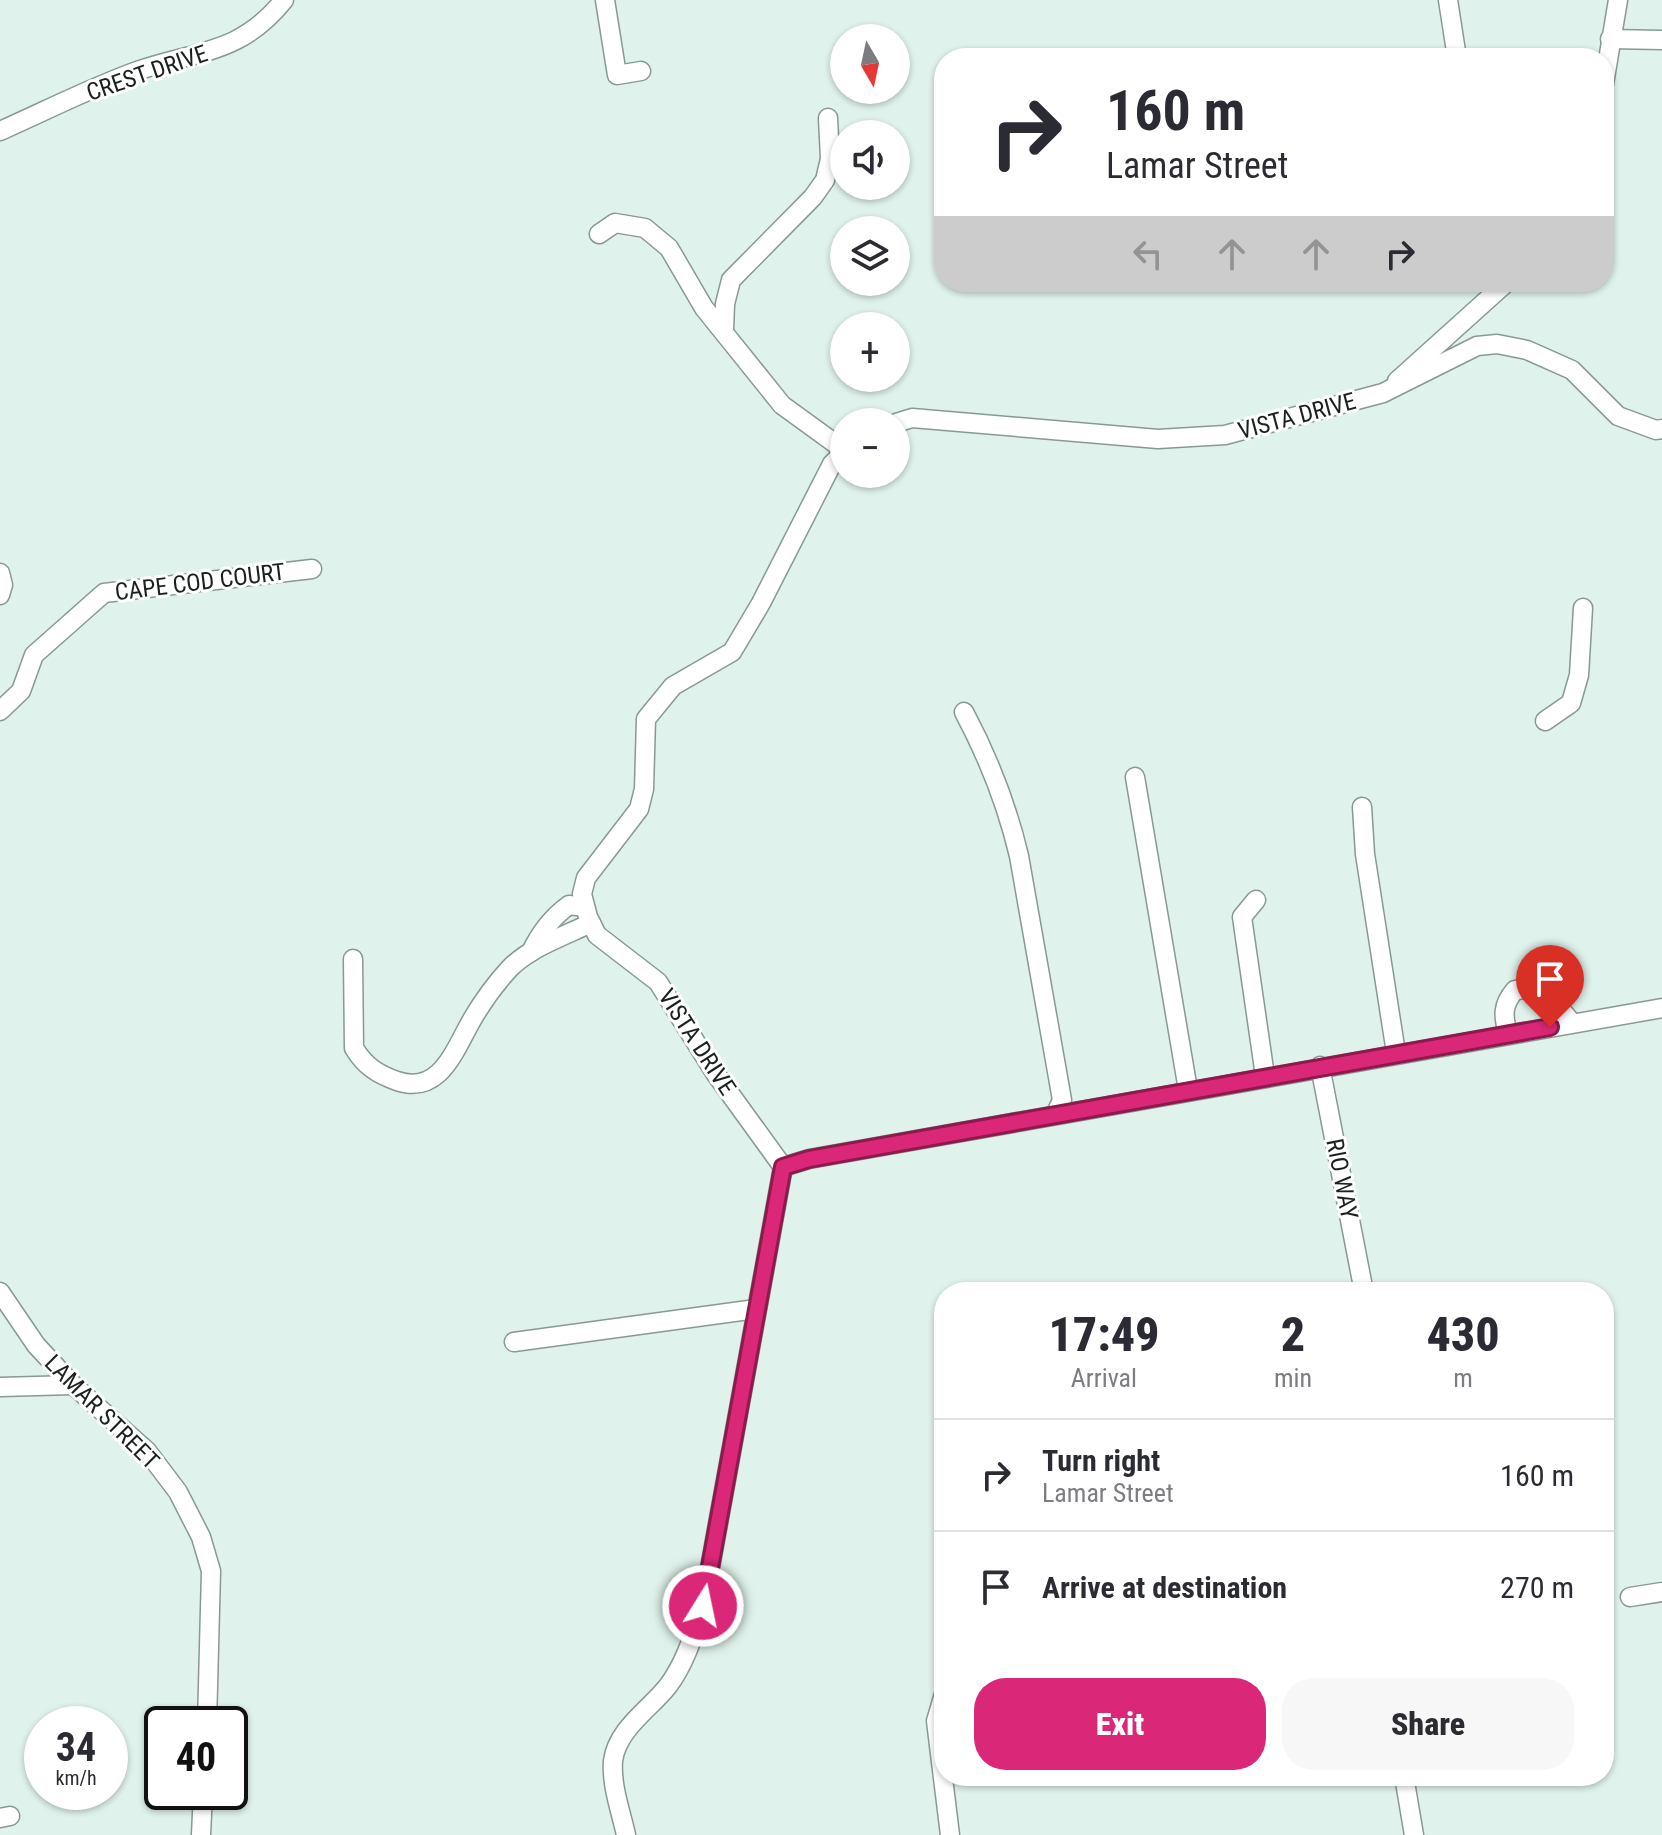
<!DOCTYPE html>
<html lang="en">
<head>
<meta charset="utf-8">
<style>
  body { margin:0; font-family:"Roboto Condensed",sans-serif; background:#f7f7f7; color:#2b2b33; height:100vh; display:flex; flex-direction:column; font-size:30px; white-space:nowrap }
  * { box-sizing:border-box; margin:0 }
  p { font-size:26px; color:#7c7c81 }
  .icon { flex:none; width:44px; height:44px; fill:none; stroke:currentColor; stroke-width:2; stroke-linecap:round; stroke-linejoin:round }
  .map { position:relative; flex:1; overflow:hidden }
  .drawer { position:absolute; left:934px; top:1282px; width:680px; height:504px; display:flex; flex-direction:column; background:#fff; border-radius:32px; box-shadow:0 2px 6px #0004 }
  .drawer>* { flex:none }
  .guide { position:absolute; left:934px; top:48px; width:680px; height:244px; border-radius:32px; box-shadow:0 2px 6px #0004; background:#fff; color:#2b2b33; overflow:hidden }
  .needle { width:52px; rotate:171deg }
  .controls { position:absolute; left:830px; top:24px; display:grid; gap:16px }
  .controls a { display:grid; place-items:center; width:80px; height:80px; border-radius:50%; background:#fff; box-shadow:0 2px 6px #0004; font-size:40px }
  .speed { position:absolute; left:24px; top:1706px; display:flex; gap:16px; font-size:40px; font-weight:700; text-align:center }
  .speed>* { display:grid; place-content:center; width:104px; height:104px; border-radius:50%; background:#fff; box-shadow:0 2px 6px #0004; line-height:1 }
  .speed small { font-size:20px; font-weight:400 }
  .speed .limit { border:4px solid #111; border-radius:12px; background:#fff; color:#111 }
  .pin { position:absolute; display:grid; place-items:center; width:68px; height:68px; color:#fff; margin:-82px -34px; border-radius:50% 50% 50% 0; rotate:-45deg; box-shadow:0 0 8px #0007 }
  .pin .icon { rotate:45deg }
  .me { position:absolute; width:88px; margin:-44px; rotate:10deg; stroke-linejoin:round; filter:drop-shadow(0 0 6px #0008) }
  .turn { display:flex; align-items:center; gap:28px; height:168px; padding:0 40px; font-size:36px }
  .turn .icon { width:104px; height:104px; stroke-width:2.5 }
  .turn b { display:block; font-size:56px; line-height:68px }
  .lanes { display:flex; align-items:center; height:76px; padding:0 40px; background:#0003; justify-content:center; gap:40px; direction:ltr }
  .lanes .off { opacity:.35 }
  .eta { display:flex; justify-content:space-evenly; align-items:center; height:136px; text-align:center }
  .eta b { font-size:48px; font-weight:800; line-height:56px }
  .cta { display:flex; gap:16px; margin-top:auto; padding:16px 40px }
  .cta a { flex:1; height:92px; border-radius:32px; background:#db2777; color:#fff; font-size:32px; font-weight:800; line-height:92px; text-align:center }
  .cta a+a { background:#f7f7f7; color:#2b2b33 }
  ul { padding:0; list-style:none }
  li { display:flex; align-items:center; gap:24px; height:112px; padding:0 40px; border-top:2px solid #e1e1e2 }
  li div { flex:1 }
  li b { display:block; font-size:30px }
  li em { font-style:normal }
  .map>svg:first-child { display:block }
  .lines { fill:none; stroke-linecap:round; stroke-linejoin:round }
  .minor-casing { stroke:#889993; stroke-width:21 }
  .minor { stroke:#fff; stroke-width:18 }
  .route-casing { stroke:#8e194d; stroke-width:20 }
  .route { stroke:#db2777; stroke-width:14 }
  .labels { text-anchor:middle; stroke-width:6; stroke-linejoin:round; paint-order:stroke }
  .street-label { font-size:24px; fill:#19201d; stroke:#fff }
</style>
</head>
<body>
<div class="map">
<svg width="1662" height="1835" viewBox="0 0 1662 1835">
  <rect width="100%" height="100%" fill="#e0f2ec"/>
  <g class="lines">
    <g class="minor-casing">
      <g id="minor">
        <path d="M 605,0 L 617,75 L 641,71"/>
        <path d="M 1448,0 L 1457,58"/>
        <path d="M 1610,39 L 1662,40"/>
        <path d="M 1604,84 L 1618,0"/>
        <path d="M 0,131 C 45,111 90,88 137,71 C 197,50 240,55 284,0"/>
        <path d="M 599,234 L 615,223 L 645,228 L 669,248 L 704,308 L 782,405 L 844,450"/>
        <path d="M 724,330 L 725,304 L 731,280 L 813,197 L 825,180 L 830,159 L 828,118"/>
        <path d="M 1397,381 L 1507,282"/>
        <path d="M 896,423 L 912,418 L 1158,439 L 1225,435 L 1383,393 L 1477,346 L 1497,344 L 1527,350 L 1572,370 L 1618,416 L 1656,430 L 1662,429"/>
        <path d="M 0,573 L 3,585 L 0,595"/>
        <path d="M 0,711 L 21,691 L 34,655 L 104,593 L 312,569"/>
        <path d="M 964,712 C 989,759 1007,805 1019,856 L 1062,1100 L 1056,1113"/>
        <path d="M 1545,721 L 1571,703 L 1579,675 L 1583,608"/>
        <path d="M 1135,777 L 1188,1090"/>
        <path d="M 1362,807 L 1365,854 L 1396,1053"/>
        <path d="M 1256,900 L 1242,917 L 1265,1076"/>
        <path d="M 531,952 C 540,933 551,918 569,905 L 585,907"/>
        <path d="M 353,959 L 354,1048 C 365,1066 377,1074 397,1081 C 441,1096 455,1048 473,1018 C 483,1001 497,982 510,968 C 531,947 564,936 591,923"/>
        <path d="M 1508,1034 C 1503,1016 1502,1005 1515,990 C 1546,987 1553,1000 1572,1023"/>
        <path d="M 1320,1066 L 1364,1292"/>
        <path d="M 783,1167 L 809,1159 L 1662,1008"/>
        <path d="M 783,1167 L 715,1073 L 658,982 L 597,935 L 588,917 L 582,894 L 586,878 L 639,809 L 644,789 L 646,719 L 673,686 L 732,652 L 761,603 L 832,464 L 844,452"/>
        <path d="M 0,1292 L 36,1345 L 73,1385 L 147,1451 L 178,1492 L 201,1537 L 211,1571 L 207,1724"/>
        <path d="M 514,1342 L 756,1309"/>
        <path d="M 0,1387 L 73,1385"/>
        <path d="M 1630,1597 L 1662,1592"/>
        <path d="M 944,1694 L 936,1721 L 950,1835"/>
        <path d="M 1404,1776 L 1414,1835"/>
        <path d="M 0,1818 L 10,1816"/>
        <path d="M 201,1835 L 203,1792"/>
        <path d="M 626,1835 C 621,1812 611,1785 613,1761 C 617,1729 650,1709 668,1686 C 686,1662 694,1633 703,1606 L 783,1167"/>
      </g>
    </g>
    <use href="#minor" class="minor"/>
  </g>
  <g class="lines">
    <g class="route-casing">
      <path id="route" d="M 703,1606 L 783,1167 L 809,1159 L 1550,1027"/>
    </g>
    <use href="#route" class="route"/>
  </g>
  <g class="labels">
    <g class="street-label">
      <text transform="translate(147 73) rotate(-19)" y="8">CREST DRIVE</text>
      <text transform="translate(1297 416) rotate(-15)" y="8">VISTA DRIVE</text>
      <text transform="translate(200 582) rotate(-7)" y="8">CAPE COD COURT</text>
      <text transform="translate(697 1042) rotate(57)" y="8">VISTA DRIVE</text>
      <text transform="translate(1342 1179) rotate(79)" y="8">RIO WAY</text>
      <text transform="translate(102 1412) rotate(45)" y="8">LAMAR STREET</text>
    </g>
  </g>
</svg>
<div class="controls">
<a><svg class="needle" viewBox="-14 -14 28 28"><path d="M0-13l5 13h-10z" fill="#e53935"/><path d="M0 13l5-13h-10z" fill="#7c7c81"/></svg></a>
<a><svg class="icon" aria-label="sound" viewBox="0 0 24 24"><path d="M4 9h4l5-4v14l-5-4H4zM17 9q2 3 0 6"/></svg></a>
<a><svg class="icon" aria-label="layers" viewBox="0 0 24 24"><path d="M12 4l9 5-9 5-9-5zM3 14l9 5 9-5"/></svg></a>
<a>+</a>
<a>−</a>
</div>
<div class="speed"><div>34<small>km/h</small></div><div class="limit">40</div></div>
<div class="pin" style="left:1550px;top:1027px;background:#d93025"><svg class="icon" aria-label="arrive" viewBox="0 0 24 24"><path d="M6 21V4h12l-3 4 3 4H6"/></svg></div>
<svg class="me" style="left:703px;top:1606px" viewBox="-20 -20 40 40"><circle r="17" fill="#db2777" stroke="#fff" stroke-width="3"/><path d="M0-11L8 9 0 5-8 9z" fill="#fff"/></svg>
<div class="guide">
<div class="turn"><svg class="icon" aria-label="right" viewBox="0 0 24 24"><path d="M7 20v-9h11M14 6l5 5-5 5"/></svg><div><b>160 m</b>Lamar Street</div></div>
<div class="lanes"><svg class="icon off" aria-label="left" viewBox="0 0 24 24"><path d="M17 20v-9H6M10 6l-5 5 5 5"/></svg><svg class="icon off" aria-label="ahead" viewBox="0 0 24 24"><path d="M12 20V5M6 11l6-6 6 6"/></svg><svg class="icon off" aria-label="ahead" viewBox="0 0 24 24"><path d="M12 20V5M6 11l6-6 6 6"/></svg><svg class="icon" aria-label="right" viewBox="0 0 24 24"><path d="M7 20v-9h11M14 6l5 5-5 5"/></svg></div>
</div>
<section class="drawer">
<div class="eta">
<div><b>17:49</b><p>Arrival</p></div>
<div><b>2</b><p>min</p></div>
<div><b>430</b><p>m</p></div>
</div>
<ul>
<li><svg class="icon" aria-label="right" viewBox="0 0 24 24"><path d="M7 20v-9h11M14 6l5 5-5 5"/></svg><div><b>Turn right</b><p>Lamar Street</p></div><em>160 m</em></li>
<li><svg class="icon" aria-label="arrive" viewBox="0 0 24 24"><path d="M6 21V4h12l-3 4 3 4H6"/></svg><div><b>Arrive at destination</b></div><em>270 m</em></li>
</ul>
<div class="cta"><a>Exit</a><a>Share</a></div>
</section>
</div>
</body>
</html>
